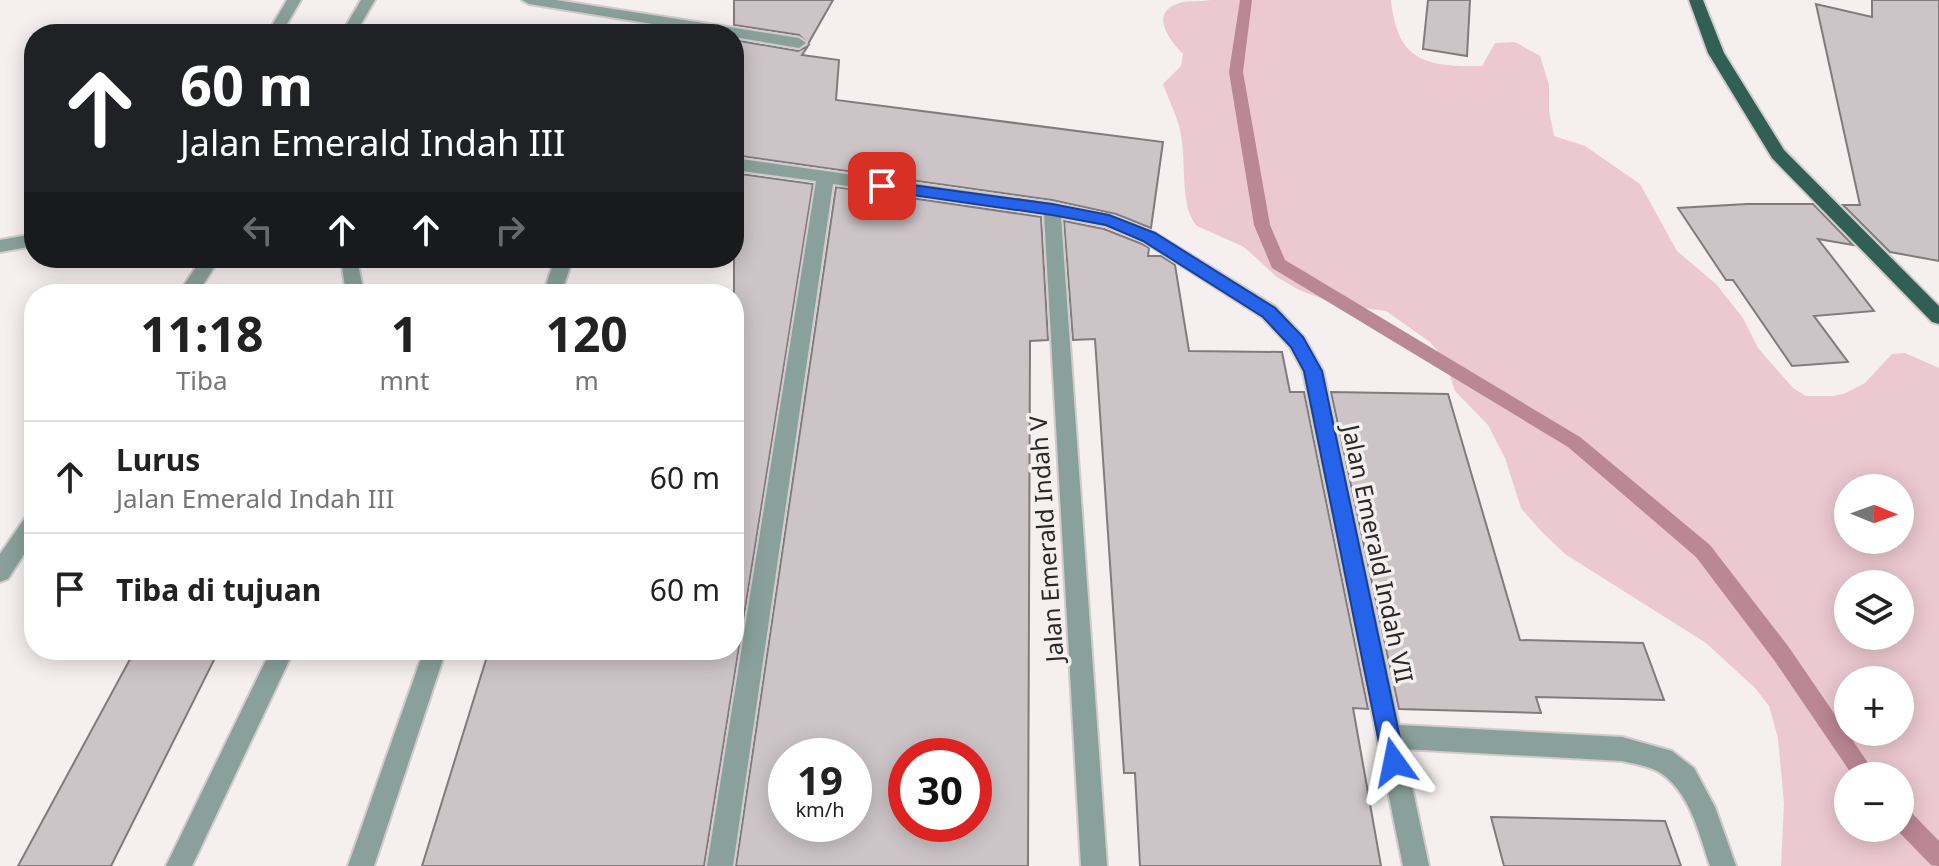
<!DOCTYPE html>
<html lang="id">
<head>
<meta charset="utf-8">
<style>
  body { margin:0; font-family:"Noto Sans",sans-serif; background:#f2f2f2; color:#222; height:100vh; display:flex; flex-direction:column; font-size:30px; white-space:nowrap }
  * { box-sizing:border-box; margin:0 }
  p { font-size:26px; color:#767676 }
  .icon { flex:none; width:44px; height:44px; fill:none; stroke:currentColor; stroke-width:2; stroke-linecap:round; stroke-linejoin:round }
  .map { position:relative; flex:1; overflow:hidden }
  .sheet { position:absolute; left:24px; top:284px; width:720px; height:376px; display:flex; flex-direction:column; background:#fff; border-radius:32px; box-shadow:0 4px 20px #0003 }
  .sheet>* { flex:none }
  .hud { position:absolute; left:24px; top:24px; width:720px; height:244px; border-radius:32px; box-shadow:0 4px 20px #0003; background:#202124; color:#fff; overflow:hidden }
  .needle { width:52px; rotate:91deg }
  .tools { position:absolute; left:1834px; top:474px; display:grid; gap:16px }
  .tools a { display:grid; place-items:center; width:80px; height:80px; border-radius:50%; background:#fff; box-shadow:0 4px 20px #0003; font-size:40px }
  .speed { position:absolute; left:768px; top:738px; display:flex; gap:16px; font-size:40px; font-weight:700; text-align:center }
  .speed>* { display:grid; place-content:center; width:104px; height:104px; border-radius:50%; background:#fff; box-shadow:0 4px 20px #0003; line-height:1 }
  .speed small { font-size:20px; font-weight:400 }
  .speed .limit { border:12px solid #d22; background:#fff; color:#111 }
  .pin { position:absolute; display:grid; place-items:center; width:68px; height:68px; color:#fff; margin:-34px; border-radius:16px; box-shadow:0 4px 12px #0006 }
  .me { position:absolute; width:88px; margin:-44px; rotate:348deg; stroke-linejoin:round; filter:drop-shadow(0 0 6px #0008) }
  .turn { display:flex; align-items:center; gap:28px; height:168px; padding:0 24px; font-size:36px }
  .turn .icon { width:104px; height:104px; stroke-width:2.5 }
  .turn b { display:block; font-size:56px; line-height:68px }
  .lanes { display:flex; align-items:center; height:76px; padding:0 24px; background:#0003; justify-content:center; gap:40px; direction:ltr }
  .lanes .off { opacity:.35 }
  .eta { display:flex; justify-content:space-evenly; align-items:center; height:136px; text-align:center }
  .eta b { font-size:48px; font-weight:700; line-height:56px }
  ul { padding:0; list-style:none }
  li { display:flex; align-items:center; gap:24px; height:112px; padding:0 24px; border-top:2px solid #e0e0e0 }
  li div { flex:1 }
  li b { display:block; font-size:30px }
  li em { font-style:normal }
  .map>svg:first-child { display:block }
  .green { fill:#ecc8d1; fill-rule:evenodd }
  .lines { fill:none; stroke-linecap:round; stroke-linejoin:round }
  .stream { fill:#ba8794; fill-rule:evenodd }
  .building { fill:#ccc4c6; stroke:#827b7d; stroke-width:2; fill-rule:evenodd }
  .minor-casing { stroke:#d1cbcc; stroke-width:4 }
  .primary-casing { stroke:#d1cbcc; stroke-width:4 }
  .minor { fill:#89a19a; fill-rule:evenodd }
  .primary { fill:#315f54; fill-rule:evenodd }
  .route { fill:#2563eb; stroke:#184099; stroke-width:2 }
  .labels { text-anchor:middle; stroke-width:7; stroke-linejoin:round; paint-order:stroke }
  .street-label { font-size:24px; fill:#292727; stroke:#f6eff0 }
</style>
</head>
<body>
<div class="map">
<svg width="1939" height="866" viewBox="0 0 1939 866">
  <rect width="100%" height="100%" fill="#f6eff0"/>
  <path class="green" d="M 1211,0 L 1391,0 C 1397,62 1427,67 1482,66 L 1495,43 L 1515,42 L 1540,56 L 1549,85 L 1549,110 L 1554,136 L 1585,146 L 1640,184 L 1677,251 L 1716,284 L 1743,318 L 1758,348 L 1793,388 L 1806,396 L 1833,396 L 1846,393 L 1865,383 L 1892,354 L 1905,353 L 1939,368 L 1939,866 L 1781,866 L 1784,803 L 1778,738 L 1769,706 L 1755,688 L 1706,643 L 1565,554 L 1541,531 L 1521,508 L 1505,458 L 1488,425 L 1455,391 L 1445,360 L 1430,342 L 1386,311 L 1336,304 L 1299,290 L 1277,277 L 1244,247 L 1197,226 C 1178,206 1188,156 1179,126 C 1175,112 1168,98 1163,84 L 1181,66 L 1183,54 C 1170,41 1148,13 1179,3 C 1189,0 1201,2 1211,0 ZM 1848,488 L 1900,488 L 1900,540 L 1848,540 ZM 1848,584 L 1900,584 L 1900,636 L 1848,636 ZM 1848,680 L 1900,680 L 1900,732 L 1848,732 ZM 1900,776 L 1900,828 L 1848,828 L 1848,776 Z"/>
  <g class="lines">
    <g class="stream">
      <path d="M 1240,0 L 1252,0 L 1243,72 L 1270,225 L 1285,260 L 1580,437 L 1710,545 L 1788,646 L 1877,776 L 1853,776 L 1774,660 L 1696,557 L 1568,447 L 1272,268 L 1254,225 L 1229,72 Z"/>
      <path d="M 1900,806 L 1908,809 L 1939,841 L 1939,866 L 1931,865 L 1895,828 L 1900,828 Z"/>
    </g>
  </g>
  <g class="building">
    <path d="M 734,0 L 833,0 L 808,44 L 799,35 L 734,25 Z"/>
    <path d="M 1428,0 L 1470,0 L 1467,56 L 1423,49 Z"/>
    <path d="M 1872,0 L 1939,0 L 1939,261 L 1890,252 L 1843,205 L 1860,205 L 1816,4 L 1872,17 Z"/>
    <path d="M 734,40 L 798,51 L 808,46 L 802,55 L 839,60 L 836,100 L 1163,142 L 1151,228 L 1116,214 L 1052,200 L 734,155 Z"/>
    <path d="M 734,173 L 813,184 L 704,866 L 422,866 L 489,650 L 734,650 Z"/>
    <path d="M 836,187 L 1041,217 L 1048,340 L 1030,341 L 1028,866 L 736,866 ZM 786,756 L 854,756 L 854,824 L 786,824 ZM 906,756 L 974,756 L 974,824 L 906,824 Z"/>
    <path d="M 1747,204 L 1813,204 L 1853,245 L 1818,239 L 1874,311 L 1814,316 L 1848,362 L 1792,366 L 1733,280 L 1726,280 L 1678,208 Z"/>
    <path d="M 1064,221 L 1104,229 L 1142,244 L 1149,248 L 1148,256 L 1161,256 L 1175,265 L 1189,351 L 1282,352 L 1290,392 L 1304,392 L 1368,709 L 1353,708 L 1381,866 L 1140,866 L 1135,773 L 1124,773 L 1095,339 L 1073,340 Z"/>
    <path d="M 1331,392 L 1448,394 L 1520,640 L 1643,643 L 1664,700 L 1536,697 L 1541,713 L 1399,709 Z"/>
    <path d="M 135,650 L 219,650 L 111,866 L 18,866 Z"/>
    <path d="M 1491,817 L 1665,821 L 1681,866 L 1504,866 Z"/>
  </g>
  <g class="lines">
    <g class="minor-casing">
      <g id="minor">
        <path d="M 287,0 L 301,0 L 281,34 L 267,34 Z"/>
        <path d="M 361,0 L 375,0 L 355,34 L 341,34 Z"/>
        <path d="M 522,0 L 556,0 L 799,38 L 806,43 L 799,48 L 734,37 L 734,34 L 715,34 L 529,4 Z"/>
        <path d="M 734,158 L 1052,203 L 1115,217 L 1155,233 L 1276,307 L 1304,337 L 1323,371 L 1399,725 L 1622,737 L 1672,751 L 1694,768 L 1715,807 L 1736,866 L 1710,866 C 1699,834 1690,791 1659,772 C 1649,766 1634,764 1622,761 L 1404,749 L 1429,866 L 1403,866 L 1303,371 L 1290,347 L 1262,317 L 1143,241 L 1105,226 L 1061,217 L 1107,866 L 1081,866 L 1044,214 L 833,184 L 733,866 L 707,866 L 816,181 L 734,170 Z"/>
        <path d="M 34,234 L 34,246 L 0,252 L 0,240 Z"/>
        <path d="M 202,258 L 220,258 L 197,294 L 178,294 Z"/>
        <path d="M 336,258 L 357,259 L 364,294 L 346,294 L 342,266 Z"/>
        <path d="M 555,258 L 573,258 L 561,294 L 543,294 Z"/>
        <path d="M 34,512 L 34,539 L 8,579 L 0,582 L 0,554 L 27,515 Z"/>
        <path d="M 271,650 L 294,650 L 192,866 L 166,866 Z"/>
        <path d="M 424,650 L 446,650 L 374,866 L 348,866 Z"/>
      </g>
    </g>
    <g class="primary-casing">
      <path id="primary" d="M 1689,0 L 1703,0 L 1724,53 L 1784,150 L 1939,306 L 1939,324 L 1932,322 L 1772,158 L 1708,53 Z"/>
    </g>
    <use href="#minor" class="minor"/>
    <use href="#primary" class="primary"/>
  </g>
  <path class="route" d="M 882,181 L 1052,204 L 1109,215 L 1155,233 L 1275,308 L 1303,337 L 1322,371 L 1405,762 L 1402,770 L 1394,773 L 1386,770 L 1383,762 L 1304,371 L 1291,347 L 1263,317 L 1143,241 L 1106,225 L 1052,215 L 877,190 L 877,183 Z"/>
  <g class="labels">
    <g class="street-label">
      <text transform="translate(1047 539) rotate(-94)" y="8">Jalan Emerald Indah V</text>
      <text transform="translate(1377 554) rotate(78)" y="8">Jalan Emerald Indah VII</text>
    </g>
  </g>
</svg>
<div class="tools">
<a><svg class="needle" viewBox="-14 -14 28 28"><path d="M0-13l5 13h-10z" fill="#e53935"/><path d="M0 13l5-13h-10z" fill="#767676"/></svg></a>
<a><svg class="icon" aria-label="layers" viewBox="0 0 24 24"><path d="M12 4l9 5-9 5-9-5zM3 14l9 5 9-5"/></svg></a>
<a>+</a>
<a>−</a>
</div>
<div class="speed"><div>19<small>km/h</small></div><div class="limit">30</div></div>
<div class="pin" style="left:882px;top:186px;background:#d93025"><svg class="icon" aria-label="arrive" viewBox="0 0 24 24"><path d="M6 21V4h12l-3 4 3 4H6"/></svg></div>
<svg class="me" style="left:1394px;top:762px" viewBox="-20 -20 40 40"><path d="M0-17L14 15 0 8-14 15z" fill="#2563eb" stroke="#fff" stroke-width="4"/></svg>
<div class="hud">
<div class="turn"><svg class="icon" aria-label="ahead" viewBox="0 0 24 24"><path d="M12 20V5M6 11l6-6 6 6"/></svg><div><b>60 m</b>Jalan Emerald Indah III</div></div>
<div class="lanes"><svg class="icon off" aria-label="left" viewBox="0 0 24 24"><path d="M17 20v-9H6M10 6l-5 5 5 5"/></svg><svg class="icon" aria-label="ahead" viewBox="0 0 24 24"><path d="M12 20V5M6 11l6-6 6 6"/></svg><svg class="icon" aria-label="ahead" viewBox="0 0 24 24"><path d="M12 20V5M6 11l6-6 6 6"/></svg><svg class="icon off" aria-label="right" viewBox="0 0 24 24"><path d="M7 20v-9h11M14 6l5 5-5 5"/></svg></div>
</div>
<section class="sheet">
<div class="eta">
<div><b>11:18</b><p>Tiba</p></div>
<div><b>1</b><p>mnt</p></div>
<div><b>120</b><p>m</p></div>
</div>
<ul>
<li><svg class="icon" aria-label="ahead" viewBox="0 0 24 24"><path d="M12 20V5M6 11l6-6 6 6"/></svg><div><b>Lurus</b><p>Jalan Emerald Indah III</p></div><em>60 m</em></li>
<li><svg class="icon" aria-label="arrive" viewBox="0 0 24 24"><path d="M6 21V4h12l-3 4 3 4H6"/></svg><div><b>Tiba di tujuan</b></div><em>60 m</em></li>
</ul>
</section>
</div>
</body>
</html>
